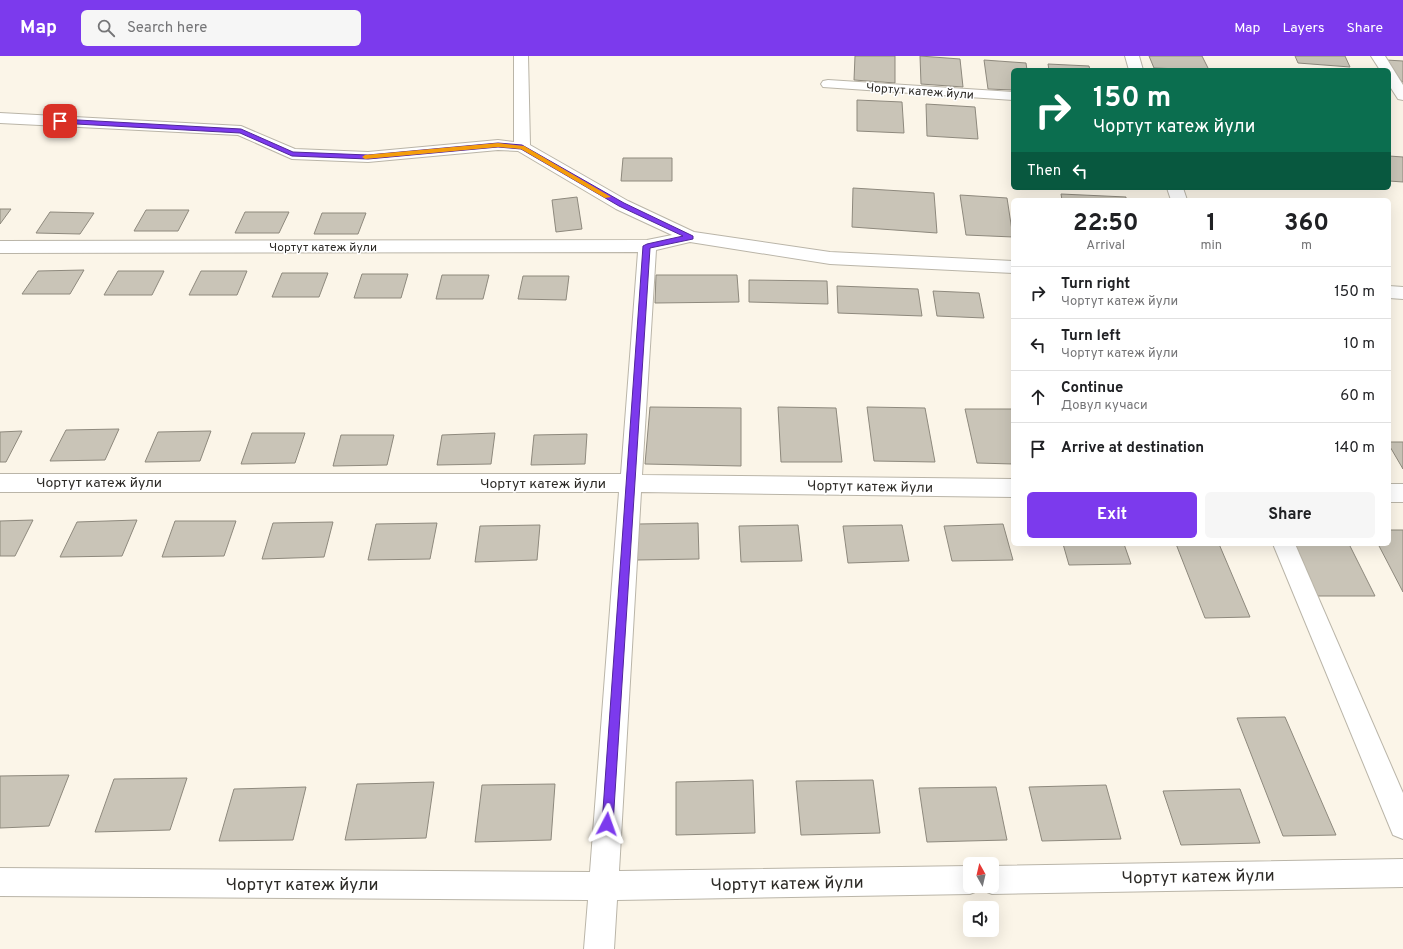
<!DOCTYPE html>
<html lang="en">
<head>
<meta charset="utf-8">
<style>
  body { margin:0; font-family:Overpass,sans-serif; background:#f6f6f6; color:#202124; height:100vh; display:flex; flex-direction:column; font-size:15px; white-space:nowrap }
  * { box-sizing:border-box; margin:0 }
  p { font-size:13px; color:#757577 }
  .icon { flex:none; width:22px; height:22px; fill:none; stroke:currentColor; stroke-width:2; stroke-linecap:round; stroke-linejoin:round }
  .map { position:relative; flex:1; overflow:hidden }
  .side { position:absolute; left:1011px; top:142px; width:380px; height:348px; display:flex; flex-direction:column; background:#fff; border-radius:6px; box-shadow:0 4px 16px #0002 }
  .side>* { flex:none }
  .guide { position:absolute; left:1011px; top:12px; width:380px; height:122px; border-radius:6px; box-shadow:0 4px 16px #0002; background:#0b6e4f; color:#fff; overflow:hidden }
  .needle { width:26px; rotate:352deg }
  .controls { position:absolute; left:963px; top:801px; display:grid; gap:8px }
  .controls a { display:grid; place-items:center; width:36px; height:36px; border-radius:6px; background:#fff; box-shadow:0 4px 16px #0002; font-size:20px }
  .pin { position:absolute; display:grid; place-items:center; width:34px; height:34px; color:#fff; margin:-17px; border-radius:8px; box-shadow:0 2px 6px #0006 }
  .me { position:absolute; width:44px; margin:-22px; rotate:4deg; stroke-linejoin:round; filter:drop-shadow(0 0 3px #0008) }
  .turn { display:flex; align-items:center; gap:14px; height:84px; padding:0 16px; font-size:18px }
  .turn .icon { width:52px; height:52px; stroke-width:2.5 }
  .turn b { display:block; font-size:28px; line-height:34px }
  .then { display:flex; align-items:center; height:38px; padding:0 16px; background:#0003; gap:8px; font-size:15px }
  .eta { display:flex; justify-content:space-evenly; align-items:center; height:68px; text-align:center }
  .eta b { font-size:24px; font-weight:700; line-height:28px }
  .button { display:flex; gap:8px; margin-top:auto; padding:8px 16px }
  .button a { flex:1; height:46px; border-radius:6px; background:#7c3aed; color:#fff; font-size:16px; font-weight:700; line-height:46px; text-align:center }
  .button a+a { background:#f6f6f6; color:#202124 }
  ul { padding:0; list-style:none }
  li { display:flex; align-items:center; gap:12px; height:52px; padding:0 16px; border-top:1px solid #e0e0e0 }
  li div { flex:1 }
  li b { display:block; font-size:15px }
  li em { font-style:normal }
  header { display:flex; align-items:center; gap:24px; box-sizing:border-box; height:56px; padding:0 20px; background:#7c3aed; color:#fff }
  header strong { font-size:19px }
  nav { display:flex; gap:22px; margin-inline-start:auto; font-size:14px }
  .search { width:280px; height:36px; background:#f6f6f6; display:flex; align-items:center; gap:10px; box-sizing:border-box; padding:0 14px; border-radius:6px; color:#757577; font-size:15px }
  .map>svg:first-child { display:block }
  .building { fill:#c9c4b7; stroke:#8e897d }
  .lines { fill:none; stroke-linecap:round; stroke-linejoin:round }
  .minor-casing { stroke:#bab5a8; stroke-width:2 }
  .minor { fill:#fff; fill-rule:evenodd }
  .route { fill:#7c3aed; stroke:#51269a }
  .slow { fill:#f59e0b }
  .labels { text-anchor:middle; stroke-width:3; stroke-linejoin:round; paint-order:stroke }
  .far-street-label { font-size:12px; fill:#2d2b27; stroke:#fff }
  .street-label { font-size:14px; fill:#2d2b27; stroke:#fff }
  .near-street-label { font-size:17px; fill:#2d2b27; stroke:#fff }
</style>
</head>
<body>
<header>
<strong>Map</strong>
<div class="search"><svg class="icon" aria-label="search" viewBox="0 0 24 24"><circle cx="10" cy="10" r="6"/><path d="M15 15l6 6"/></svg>Search here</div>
<nav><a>Map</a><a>Layers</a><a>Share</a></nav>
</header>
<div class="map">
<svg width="1403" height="893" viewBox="0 0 1403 893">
  <rect width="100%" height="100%" fill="#fbf5e8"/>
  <g class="building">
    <path d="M 855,0 L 895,0 L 895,27 L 854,24 Z"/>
    <path d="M 920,0 L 960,3 L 963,31 L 921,28 Z"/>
    <path d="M 1149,0 L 1202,0 L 1209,14 L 1154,12 Z"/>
    <path d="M 1295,0 L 1345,0 L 1350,11 L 1298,7 Z"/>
    <path d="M 984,4 L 1026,7 L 1027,14 L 1013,14 L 1013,34 L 988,33 Z"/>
    <path d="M 1386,4 L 1403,5 L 1403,26 L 1402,26 Z"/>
    <path d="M 1048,8 L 1089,10 L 1090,14 L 1049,14 Z"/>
    <path d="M 857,44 L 902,46 L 904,77 L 857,75 Z"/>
    <path d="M 926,48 L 975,51 L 978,83 L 927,80 Z"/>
    <path d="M 1389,100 L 1403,101 L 1403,126 L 1389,125 Z"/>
    <path d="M 623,102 L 672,102 L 672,125 L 621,125 Z"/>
    <path d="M 853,132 L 934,137 L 937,177 L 852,171 Z"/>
    <path d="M 1061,138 L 1126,141 L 1126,144 L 1062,144 Z"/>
    <path d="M 960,139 L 1007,142 L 1013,181 L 966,179 Z"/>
    <path d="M 577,141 L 582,173 L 556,176 L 552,144 Z"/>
    <path d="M 0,153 L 11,153 L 0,168 Z"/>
    <path d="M 146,154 L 189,154 L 178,175 L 134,175 Z"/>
    <path d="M 50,156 L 94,157 L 80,178 L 36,177 Z"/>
    <path d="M 245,156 L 289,156 L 279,177 L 235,177 Z"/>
    <path d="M 322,157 L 366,157 L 358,178 L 314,178 Z"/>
    <path d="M 84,214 L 70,238 L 22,238 L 38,215 Z"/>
    <path d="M 118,215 L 164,215 L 152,239 L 104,239 Z"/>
    <path d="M 201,215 L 247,215 L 237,239 L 189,239 Z"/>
    <path d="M 282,217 L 328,217 L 319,241 L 272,241 Z"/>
    <path d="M 362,218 L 408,218 L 401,242 L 354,242 Z"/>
    <path d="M 442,219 L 489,219 L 483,243 L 436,243 Z"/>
    <path d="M 656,219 L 737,219 L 739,246 L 655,247 Z"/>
    <path d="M 523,220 L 569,220 L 566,244 L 518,243 Z"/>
    <path d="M 749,224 L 827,225 L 828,248 L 749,246 Z"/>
    <path d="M 837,230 L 918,233 L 922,260 L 838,257 Z"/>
    <path d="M 933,235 L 979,237 L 984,262 L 937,260 Z"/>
    <path d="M 650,351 L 741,352 L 741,410 L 645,408 Z"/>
    <path d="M 778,351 L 836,352 L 842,406 L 781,406 Z"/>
    <path d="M 867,351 L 925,352 L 935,406 L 874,405 Z"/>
    <path d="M 965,353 L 1013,353 L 1013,408 L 977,407 Z"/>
    <path d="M 119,373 L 105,404 L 50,405 L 66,374 Z"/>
    <path d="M 22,375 L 6,406 L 0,406 L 0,376 Z"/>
    <path d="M 211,375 L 200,405 L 145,406 L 158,376 Z"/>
    <path d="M 252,377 L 305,377 L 295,407 L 241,408 Z"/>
    <path d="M 495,377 L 491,408 L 437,409 L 442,379 Z"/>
    <path d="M 587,378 L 585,408 L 531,409 L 534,379 Z"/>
    <path d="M 341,379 L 394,379 L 387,409 L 333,410 Z"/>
    <path d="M 1389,386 L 1403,386 L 1403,413 L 1389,389 Z"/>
    <path d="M 33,464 L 15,500 L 0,500 L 0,465 Z"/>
    <path d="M 137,464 L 122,500 L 60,501 L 77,466 Z"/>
    <path d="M 175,465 L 236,465 L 224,500 L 162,501 Z"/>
    <path d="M 333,466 L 324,501 L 262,503 L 273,467 Z"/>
    <path d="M 437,467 L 430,503 L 368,504 L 376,468 Z"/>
    <path d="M 698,467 L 699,503 L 637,504 L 638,468 Z"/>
    <path d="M 1003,468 L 1013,504 L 952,505 L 944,470 Z"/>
    <path d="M 540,469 L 537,504 L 475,506 L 480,470 Z"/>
    <path d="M 798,469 L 802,505 L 741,506 L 739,470 Z"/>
    <path d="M 902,469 L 909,505 L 848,507 L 843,470 Z"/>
    <path d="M 1389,474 L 1403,474 L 1403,536 L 1378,488 L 1389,488 Z"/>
    <path d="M 1063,488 L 1124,488 L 1131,508 L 1069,509 Z"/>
    <path d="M 1176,488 L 1219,488 L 1250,561 L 1205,562 Z"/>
    <path d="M 1284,488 L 1349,488 L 1375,540 L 1307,540 Z"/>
    <path d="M 1285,661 L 1336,779 L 1283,780 L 1237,662 Z"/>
    <path d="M 69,719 L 49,770 L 0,772 L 0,720 Z"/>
    <path d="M 187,722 L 170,774 L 95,776 L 114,723 Z"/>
    <path d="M 753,724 L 755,777 L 676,779 L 676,726 Z"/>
    <path d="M 873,724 L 880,777 L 801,779 L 796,725 Z"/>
    <path d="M 434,726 L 426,782 L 345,784 L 357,728 Z"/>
    <path d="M 555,728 L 551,784 L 475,786 L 482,729 Z"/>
    <path d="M 1106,729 L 1121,783 L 1042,785 L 1029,731 Z"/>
    <path d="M 306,731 L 293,784 L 219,785 L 234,733 Z"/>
    <path d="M 996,731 L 1007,784 L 927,786 L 919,732 Z"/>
    <path d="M 1240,733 L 1260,787 L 1181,789 L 1163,735 Z"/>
  </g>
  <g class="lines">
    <g class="minor-casing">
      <g id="minor">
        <path d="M 514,0 L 528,0 L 530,89 L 628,145 L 694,176 L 830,196 L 1013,205 L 1013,217 L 830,208 L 690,186 L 656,194 L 642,419 L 1013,423 L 1013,441 L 641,436 L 619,815 L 970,810 L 970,830 L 992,830 L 992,810 L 1403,803 L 1403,831 L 992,838 L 982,834 L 981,832 L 980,834 L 970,838 L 617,844 L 614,893 L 584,893 L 588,844 L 0,840 L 0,812 L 590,816 L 619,436 L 0,436 L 0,418 L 621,418 L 638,196 L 0,197 L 0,185 L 647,184 L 672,179 L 616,153 L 518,95 L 498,94 L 368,106 L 292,103 L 238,79 L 0,67 L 0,57 L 241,70 L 295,93 L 368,96 L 498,84 L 514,86 Z"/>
        <path d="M 1125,0 L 1139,0 L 1143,14 L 1129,14 Z"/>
        <path d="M 1371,0 L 1385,0 L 1403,29 L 1403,44 L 1398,43 L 1389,29 L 1389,14 L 1380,14 Z"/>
        <path d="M 828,24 L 1013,36 L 1013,44 L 823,31 L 821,28 L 823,25 Z"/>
        <path d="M 1167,132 L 1183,132 L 1187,144 L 1171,144 Z"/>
        <path d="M 1389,230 L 1403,231 L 1403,243 L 1389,242 Z"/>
        <rect x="1389" y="428" width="14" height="18"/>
        <path d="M 1273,488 L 1295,488 L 1403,737 L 1403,783 L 1393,779 Z"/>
      </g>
    </g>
    <use href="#minor" class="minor"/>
  </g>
  <path class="route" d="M 60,63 L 241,73 L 293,96 L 368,99 L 498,87 L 522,89 L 624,147 L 693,180 L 693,183 L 650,192 L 613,768 L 611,772 L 607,773 L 603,772 L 602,768 L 643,190 L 647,188 L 683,180 L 619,150 L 521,93 L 498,91 L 368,103 L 292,100 L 240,77 L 58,67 L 57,65 Z"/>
  <path class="slow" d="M 498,87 L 524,90 L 611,141 L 605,142 L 521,93 L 498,91 L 365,103 L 362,101 L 365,99 Z"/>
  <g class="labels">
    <g class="far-street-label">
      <text transform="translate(920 35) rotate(4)" y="4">Чортут катеж йули</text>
      <text x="323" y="195">Чортут катеж йули</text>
    </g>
    <g class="street-label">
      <text x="99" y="431">Чортут катеж йули</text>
      <text x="543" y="432">Чортут катеж йули</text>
      <text transform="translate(870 430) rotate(1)" y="5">Чортут катеж йули</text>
    </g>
    <g class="near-street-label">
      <text transform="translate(1198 820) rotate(-1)" y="6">Чортут катеж йули</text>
      <text transform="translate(787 827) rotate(-1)" y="6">Чортут катеж йули</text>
      <text x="302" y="834">Чортут катеж йули</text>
    </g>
  </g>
</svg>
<div class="controls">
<a><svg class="needle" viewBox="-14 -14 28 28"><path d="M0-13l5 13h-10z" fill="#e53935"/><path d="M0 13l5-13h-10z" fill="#757577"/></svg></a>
<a><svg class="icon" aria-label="sound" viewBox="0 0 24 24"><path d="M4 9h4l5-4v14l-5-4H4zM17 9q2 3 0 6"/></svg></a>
</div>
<div class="pin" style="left:60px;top:65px;background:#d93025"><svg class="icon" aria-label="arrive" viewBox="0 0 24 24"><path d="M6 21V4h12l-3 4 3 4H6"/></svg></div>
<svg class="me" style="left:607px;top:768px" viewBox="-20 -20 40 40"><path d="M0-17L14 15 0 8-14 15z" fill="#7c3aed" stroke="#fff" stroke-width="4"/></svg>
<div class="guide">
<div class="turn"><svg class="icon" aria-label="right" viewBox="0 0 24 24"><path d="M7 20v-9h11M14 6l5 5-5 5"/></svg><div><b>150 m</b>Чортут катеж йули</div></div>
<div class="then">Then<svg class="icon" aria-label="left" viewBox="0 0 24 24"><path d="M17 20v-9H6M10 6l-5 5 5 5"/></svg></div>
</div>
<section class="side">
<div class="eta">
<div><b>22:50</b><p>Arrival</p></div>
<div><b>1</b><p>min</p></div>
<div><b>360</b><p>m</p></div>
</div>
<ul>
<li><svg class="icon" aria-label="right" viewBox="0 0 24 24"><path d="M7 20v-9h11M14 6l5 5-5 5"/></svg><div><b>Turn right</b><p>Чортут катеж йули</p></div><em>150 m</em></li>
<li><svg class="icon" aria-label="left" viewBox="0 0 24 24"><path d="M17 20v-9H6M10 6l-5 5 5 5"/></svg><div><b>Turn left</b><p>Чортут катеж йули</p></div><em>10 m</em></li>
<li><svg class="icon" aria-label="ahead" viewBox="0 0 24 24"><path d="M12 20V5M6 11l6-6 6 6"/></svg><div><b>Continue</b><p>Довул кучаси</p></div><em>60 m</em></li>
<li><svg class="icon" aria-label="arrive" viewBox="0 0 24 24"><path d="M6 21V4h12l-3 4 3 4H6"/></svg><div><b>Arrive at destination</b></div><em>140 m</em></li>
</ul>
<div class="button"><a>Exit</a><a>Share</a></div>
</section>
</div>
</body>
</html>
